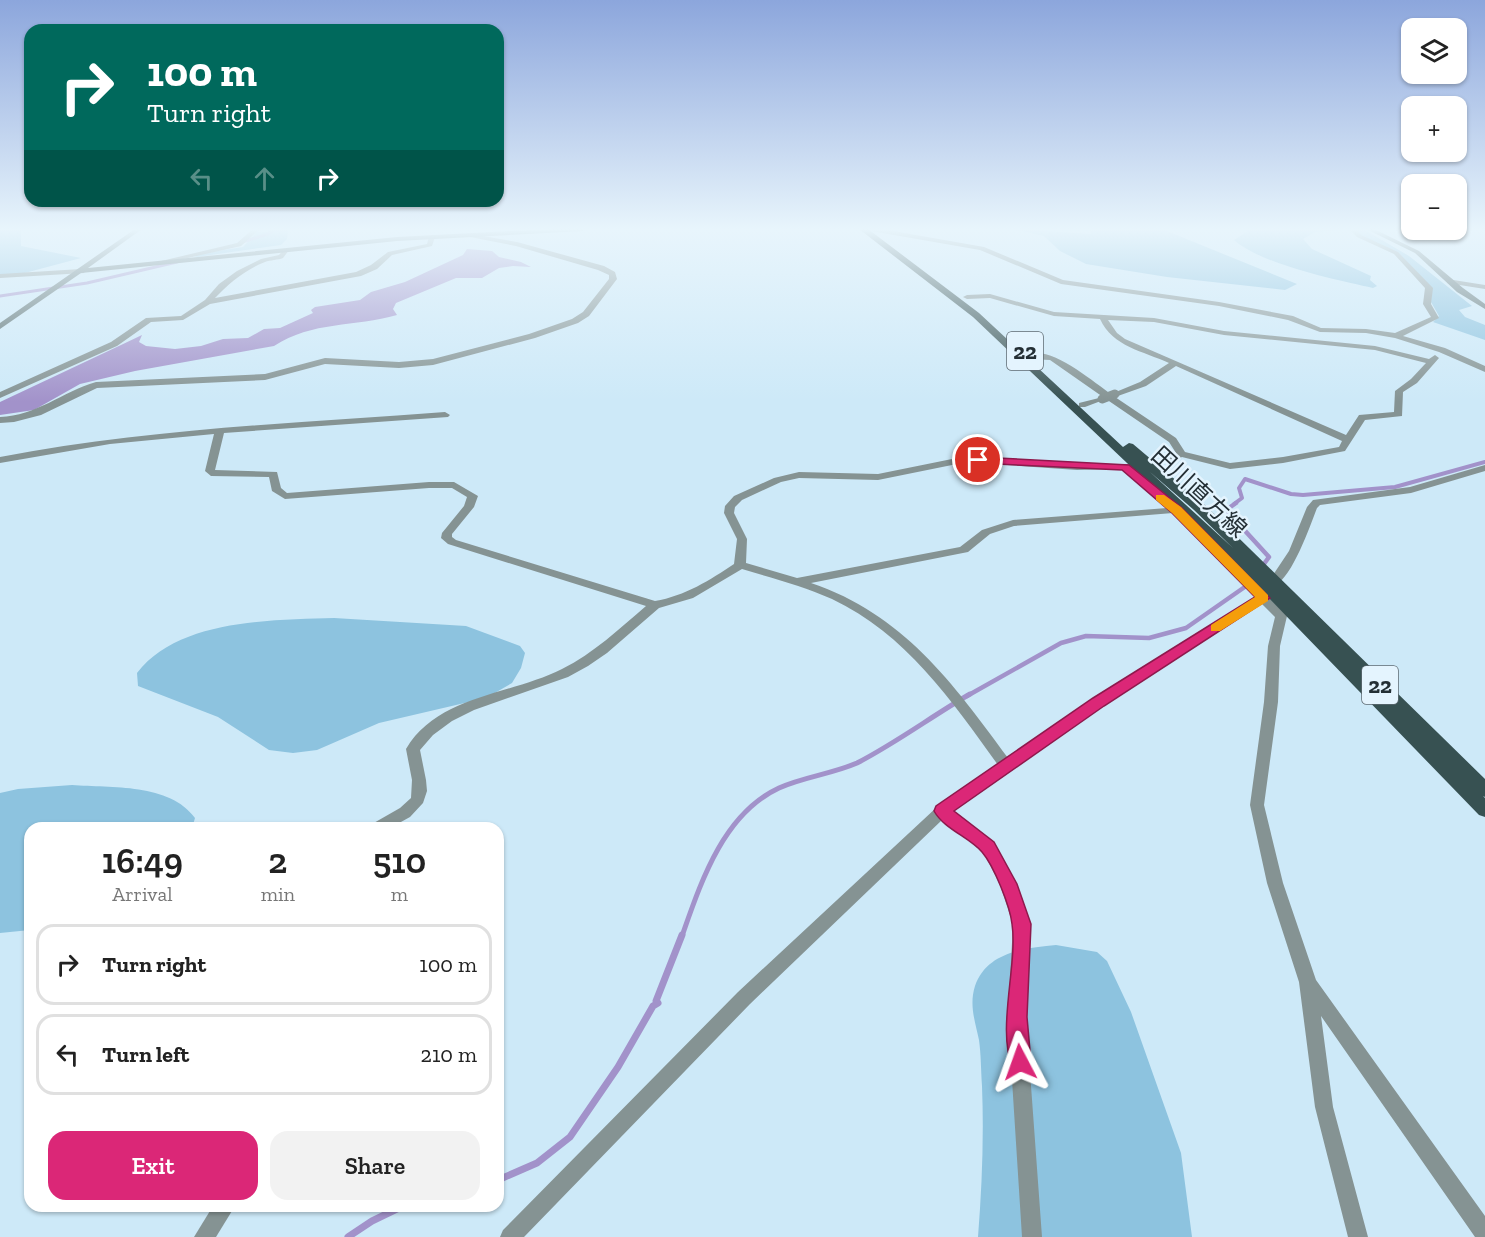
<!DOCTYPE html>
<html lang="en">
<head>
<meta charset="utf-8">
<style>
  body { margin:0; font-family:"Zilla Slab","Noto Sans JP",serif; background:#f2f2f2; color:#222; height:100vh; display:flex; flex-direction:column; font-size:22px; white-space:nowrap }
  * { box-sizing:border-box; margin:0 }
  p { font-size:20px; color:#767676 }
  .icon { flex:none; width:33px; height:33px; fill:none; stroke:currentColor; stroke-width:2; stroke-linecap:round; stroke-linejoin:round }
  .map { position:relative; flex:1; overflow:hidden }
  .sheet { position:absolute; left:24px; top:822px; width:480px; height:390px; display:flex; flex-direction:column; background:#fff; border-radius:18px; box-shadow:0 2px 4px #0004 }
  .sheet>* { flex:none }
  .banner { position:absolute; left:24px; top:24px; width:480px; height:183px; border-radius:18px; box-shadow:0 2px 4px #0004; background:#00695c; color:#fff; overflow:hidden }
  .fabs { position:absolute; left:1401px; top:18px; display:grid; gap:12px }
  .fabs a { display:grid; place-items:center; width:66px; height:66px; border-radius:12px; background:#fff; box-shadow:0 2px 4px #0004; font-size:30px }
  .pin { position:absolute; display:grid; place-items:center; width:51px; height:51px; color:#fff; margin:-26px; border:3px solid #fff; border-radius:50%; box-shadow:0 2px 6px #0007 }
  .me { position:absolute; width:66px; margin:-33px; rotate:356deg; stroke-linejoin:round; filter:drop-shadow(0 0 4px #0008) }
  .turn { display:flex; align-items:center; gap:21px; height:126px; padding:0 24px; font-size:27px }
  .turn .icon { width:78px; height:78px; stroke-width:2.5 }
  .turn b { display:block; font-size:42px; line-height:51px }
  .lanes { display:flex; align-items:center; height:57px; padding:0 24px; background:#0003; justify-content:center; gap:30px; direction:ltr }
  .lanes .off { opacity:.35 }
  .eta { display:flex; justify-content:space-evenly; align-items:center; height:102px; text-align:center }
  .eta b { font-size:36px; font-weight:600; line-height:42px }
  .cta { display:flex; gap:12px; margin-top:auto; padding:12px 24px }
  .cta a { flex:1; height:69px; border-radius:18px; background:#db2777; color:#fff; font-size:24px; font-weight:600; line-height:69px; text-align:center }
  .cta a+a { background:#f2f2f2; color:#222 }
  ul { padding:0; list-style:none }
  li { display:flex; align-items:center; gap:18px; height:81px; margin:0 12px 9px; padding:0 12px; border:3px solid #e0e0e0; border-radius:18px }
  li div { flex:1 }
  li b { display:block; font-size:22px }
  li em { font-style:normal }
  .map>svg:first-child { display:block }
  .green { fill:#8dc3df }
  .water { fill:#a292ca }
  .lines { fill:none; stroke-linecap:round; stroke-linejoin:round }
  .stream-far4 { stroke:#a292ca; stroke-width:3 }
  .stream-far3 { stroke:#a292ca; stroke-width:4 }
  .stream-far2 { stroke:#a292ca; stroke-width:4.5 }
  .stream-far1 { stroke:#a292ca; stroke-width:5 }
  .stream { stroke:#a292ca; stroke-width:7 }
  .street { fill:#859393; fill-rule:evenodd }
  .secondary { fill:#576c6d; fill-rule:evenodd }
  .primary { fill:#375152; fill-rule:evenodd }
  .street-bridge { stroke:#859393; stroke-width:9 }
  .route { fill:#db2777; stroke:#8e194d; stroke-width:1.5 }
  .slow { fill:#f59e0b }
  .labels { text-anchor:middle; stroke-width:5; stroke-linejoin:round; paint-order:stroke }
  .shield { fill:#e4f4fe; stroke:#5e6a71; stroke-width:1.5 }
  .shield-label { font-size:22px; font-weight:bold; fill:#242f35 }
  .street-label { font-size:24px; fill:#242f35; stroke:#e4f4fe }
</style>
</head>
<body>
<div class="map">
<svg width="1485" height="1237" viewBox="0 0 1485 1237">
  <rect width="100%" height="100%" fill="#cde9f8"/>
  <g class="green">
    <path d="M 0,229 L 21,229 L 21,246 L 81,258 L 21,274 L 0,274 Z"/>
    <path d="M 276,229 L 288,229 L 287,239 L 281,245 L 197,257 L 191,255 L 243,247 L 257,232 L 272,232 Z"/>
    <path d="M 1014,229 L 1091,234 L 1090,229 L 1162,229 L 1297,284 L 1285,290 L 1167,277 L 1086,264 L 1060,251 L 1044,236 Z"/>
    <path d="M 1251,229 L 1350,229 L 1315,232 L 1303,239 L 1312,249 L 1371,276 L 1370,280 L 1377,286 L 1373,288 C 1336,280 1261,264 1234,240 Z"/>
    <path d="M 1355,229 L 1363,229 L 1409,256 L 1472,306 L 1459,310 L 1465,317 L 1485,325 L 1485,340 L 1433,322 L 1439,316 L 1431,302 L 1432,288 L 1398,253 L 1363,237 Z"/>
    <path d="M 334,618 L 466,626 L 520,646 L 525,653 L 521,668 L 512,683 L 486,698 L 379,723 L 317,750 L 293,753 L 269,750 L 218,717 L 138,686 L 137,673 C 178,619 272,620 334,618 Z"/>
    <path d="M 72,785 C 111,788 170,783 195,818 L 192,828 L 30,828 L 30,930 L 0,933 L 0,793 L 18,789 Z"/>
    <path d="M 1056,945 L 1097,952 L 1107,961 L 1131,1012 L 1181,1153 L 1192,1237 L 978,1237 C 982,1187 984,1136 982,1086 C 981,1071 981,1054 979,1040 C 975,1021 969,1005 975,986 C 987,951 1026,948 1056,945 Z"/>
  </g>
  <path class="water" d="M 467,249 L 492,251 L 499,257 L 521,262 L 531,267 L 513,266 L 499,268 L 482,278 L 456,278 L 396,303 L 393,309 L 397,315 C 355,327 312,321 274,346 L 135,371 L 80,384 L 34,410 L 0,415 L 0,402 L 121,345 L 142,335 L 139,342 L 146,346 L 175,349 L 201,346 L 223,339 L 248,338 L 264,329 L 280,328 L 313,313 L 311,310 L 315,307 L 360,300 L 371,292 L 405,282 L 463,255 Z"/>
  <g class="lines">
    <g class="stream-far4">
      <path d="M 242,242 L 268,234 L 274,229"/>
      <path d="M 0,296 L 87,283 L 177,262"/>
    </g>
    <path class="stream-far3" d="M 1234,504 L 1242,498 L 1239,488 L 1245,479 L 1291,494 L 1303,495 L 1395,487 L 1485,462"/>
    <g class="stream-far2">
      <path d="M 1236,503 L 1226,510 L 1269,557 L 1261,568"/>
      <path d="M 967,696 L 1061,643 L 1086,636 L 1149,638 L 1186,628 L 1249,584"/>
    </g>
    <path class="stream-far1" d="M 682,936 C 701,882 723,814 779,788 C 803,777 832,774 857,763 C 896,743 932,716 970,694"/>
    <g class="stream">
      <path d="M 498,1180 L 537,1163 L 570,1137 L 618,1067 L 653,1006 L 658,1003 L 656,1001 L 682,935"/>
      <path d="M 348,1237 L 372,1221 L 403,1206"/>
    </g>
    <g class="street">
      <path d="M 253,229 L 260,229 L 241,246 L 161,264 L 157,262 L 237,243 Z"/>
      <path d="M 868,229 L 882,229 L 984,247 L 1063,280 L 1219,302 L 1293,316 L 1321,328 L 1366,329 L 1395,333 L 1431,317 L 1423,304 L 1425,288 L 1394,254 L 1357,237 L 1349,229 L 1356,229 L 1361,235 L 1398,252 L 1433,288 L 1431,304 L 1439,318 L 1403,336 L 1445,348 L 1485,366 L 1485,372 L 1439,352 L 1395,338 L 1366,333 L 1320,332 L 1288,320 L 1219,306 L 1061,284 L 980,250 L 871,231 Z"/>
      <path d="M 472,234 L 517,242 L 604,266 L 615,272 L 617,279 L 589,316 L 578,323 L 535,338 L 433,365 L 399,368 L 325,364 L 265,380 L 97,388 L 41,415 L 14,422 L 0,423 L 0,417 C 36,416 62,392 96,382 L 265,374 L 325,358 L 399,362 L 433,359 L 529,334 L 572,319 L 583,312 L 609,279 L 609,275 L 598,270 L 516,246 L 470,237 L 469,236 Z"/>
      <path d="M 432,235 L 435,237 L 432,246 L 392,255 L 377,269 L 361,276 L 210,304 L 183,320 L 151,322 L 117,346 L 0,398 L 0,392 L 111,342 L 146,318 L 181,316 L 205,300 L 219,284 L 237,271 L 261,259 L 279,255 L 284,249 L 289,250 L 283,258 C 278,260 270,260 265,262 C 246,269 228,284 215,298 L 356,272 L 371,265 L 388,252 L 427,244 L 429,237 Z"/>
      <path d="M 81,269 L 85,271 L 84,273 L 0,278 L 0,274 Z"/>
      <path d="M 1447,279 L 1485,285 L 1485,289 L 1447,283 Z"/>
      <path d="M 990,294 L 1054,312 L 1154,318 L 1224,331 L 1375,346 L 1429,359 L 1435,355 L 1439,358 L 1417,383 L 1403,392 L 1402,416 L 1365,420 L 1345,451 L 1283,463 L 1230,469 L 1182,457 L 1167,464 L 1162,461 L 1176,453 L 1169,442 L 1106,399 L 1085,407 L 1079,407 L 1079,403 L 1103,397 L 1050,360 L 1030,359 L 1026,356 C 1047,342 1092,381 1111,394 L 1140,382 L 1169,363 C 1143,351 1113,347 1100,319 L 1054,316 L 990,298 L 967,299 L 963,297 L 967,295 ZM 1108,320 L 1154,322 L 1224,335 L 1375,350 L 1426,363 L 1411,379 L 1395,391 L 1394,412 L 1359,415 L 1346,435 L 1125,339 L 1117,333 ZM 1176,366 L 1342,441 L 1339,447 L 1283,457 L 1230,463 L 1185,452 L 1176,438 L 1115,397 L 1146,386 Z"/>
      <path d="M 445,412 L 450,415 L 448,417 L 224,433 L 215,470 L 277,472 L 281,488 L 287,493 L 429,482 L 454,482 L 478,496 L 474,507 L 452,534 L 452,537 L 456,540 L 655,601 C 685,596 710,580 734,564 L 737,539 L 724,513 L 725,506 L 734,496 L 774,478 L 799,472 L 878,474 L 952,459 L 978,457 L 1077,464 L 1135,464 L 1137,466 L 1133,469 L 1180,508 L 1287,616 L 1280,646 L 1278,702 L 1264,805 L 1283,883 L 1316,980 L 1485,1216 L 1485,1237 L 1475,1237 L 1321,1016 L 1333,1107 L 1368,1237 L 1348,1237 L 1315,1107 L 1299,982 L 1267,883 L 1250,805 L 1264,702 L 1268,646 L 1275,617 L 1262,604 L 1104,705 L 953,811 L 993,843 L 1016,884 L 1029,924 L 1026,1017 L 1042,1237 L 1022,1237 L 1008,1017 L 1013,924 L 1000,885 L 983,851 L 942,820 L 750,1004 L 524,1237 L 500,1237 L 503,1230 L 738,992 L 937,807 L 998,765 C 952,701 906,634 832,599 C 803,586 772,578 742,569 L 693,598 L 659,608 L 607,653 L 588,666 L 568,677 L 474,710 L 452,721 L 433,735 L 420,750 L 426,780 L 427,791 L 423,803 L 410,817 L 390,828 L 370,828 L 372,824 L 400,808 L 411,798 L 412,780 L 406,749 C 438,695 511,695 562,669 C 594,653 619,629 646,606 L 448,544 L 441,538 L 442,533 L 464,506 L 467,497 L 452,488 L 429,488 L 285,499 L 272,491 L 269,477 L 211,476 L 205,471 L 214,434 L 110,444 L 0,463 L 0,457 C 147,429 296,423 445,412 ZM 978,463 L 1077,470 L 1122,469 L 1167,508 L 1013,520 L 982,530 L 960,547 L 797,578 L 746,563 L 747,539 L 734,513 L 735,507 L 742,500 L 781,482 L 799,478 L 878,480 L 952,465 ZM 1173,513 L 1256,597 L 1094,699 L 1008,758 C 953,683 903,614 811,583 L 968,552 L 990,534 L 1014,526 Z"/>
      <path d="M 1485,465 L 1485,471 L 1411,493 L 1320,505 L 1317,508 C 1310,526 1292,578 1275,585 L 1269,581 L 1289,551 L 1307,507 L 1313,500 L 1410,487 Z"/>
      <path d="M 213,1206 L 235,1206 L 216,1237 L 194,1237 Z"/>
    </g>
    <g class="secondary">
      <path d="M 135,229 L 142,229 L 88,268 L 397,237 L 549,229 L 586,229 L 583,231 L 397,241 L 81,273 L 0,329 L 0,323 Z"/>
      <path d="M 1366,229 L 1374,229 L 1419,251 L 1463,288 L 1485,304 L 1485,309 L 1457,292 L 1415,253 Z"/>
    </g>
    <path class="primary" d="M 859,229 L 868,229 L 979,313 L 1123,447 L 1129,443 L 1133,444 L 1204,504 L 1485,779 L 1485,797 L 1483,796 L 1485,798 L 1485,817 L 1479,815 L 1262,591 L 973,317 ZM 1150,472 L 1194,510 L 1233,548 Z"/>
    <path class="street-bridge" d="M 1102,399 L 1115,394"/>
  </g>
  <linearGradient id="sky" x2="0" y2="1"><stop stop-color="#8ca6dc"/><stop offset="0.57" stop-color="#e8f5fc"/><stop offset="1" stop-color="#e8f5fc" stop-opacity="0"/></linearGradient>
  <rect width="1485" height="402" fill="url(#sky)"/>
  <path class="route" d="M 978,457 L 1129,465 L 1181,507 L 1270,598 L 1104,706 L 954,811 L 994,842 L 1017,884 L 1031,924 L 1027,1017 L 1031,1062 L 1028,1069 L 1020,1072 L 1013,1069 C 996,1030 1018,965 1012,924 C 1010,906 994,866 982,852 C 969,837 944,829 934,811 L 936,806 L 1093,698 L 1255,597 L 1172,513 L 1122,470 L 974,463 L 972,460 Z"/>
  <path class="slow" d="M 1156,495 L 1164,495 L 1181,507 L 1268,595 L 1268,601 L 1220,631 L 1211,631 L 1211,625 L 1255,597 L 1172,513 L 1156,500 Z"/>
  <g class="labels">
    <g class="shield">
      <rect x="1007" y="332" width="36" height="38" rx="4.5"/>
      <rect x="1362" y="666" width="36" height="38" rx="4.5"/>
    </g>
    <g class="shield-label">
      <text x="1025" y="359">22</text>
      <text x="1380" y="693">22</text>
    </g>
    <g class="street-label">
      <text transform="translate(1199 492) rotate(43)" y="8">田川直方線</text>
    </g>
  </g>
</svg>
<div class="fabs">
<a><svg class="icon" aria-label="layers" viewBox="0 0 24 24"><path d="M12 4l9 5-9 5-9-5zM3 14l9 5 9-5"/></svg></a>
<a>+</a>
<a>−</a>
</div>
<div class="pin" style="left:978px;top:460px;background:#d93025"><svg class="icon" aria-label="arrive" viewBox="0 0 24 24"><path d="M6 21V4h12l-3 4 3 4H6"/></svg></div>
<svg class="me" style="left:1020px;top:1062px" viewBox="-20 -20 40 40"><path d="M0-17L14 15 0 8-14 15z" fill="#db2777" stroke="#fff" stroke-width="4"/></svg>
<div class="banner">
<div class="turn"><svg class="icon" aria-label="right" viewBox="0 0 24 24"><path d="M7 20v-9h11M14 6l5 5-5 5"/></svg><div><b>100 m</b>Turn right</div></div>
<div class="lanes"><svg class="icon off" aria-label="left" viewBox="0 0 24 24"><path d="M17 20v-9H6M10 6l-5 5 5 5"/></svg><svg class="icon off" aria-label="ahead" viewBox="0 0 24 24"><path d="M12 20V5M6 11l6-6 6 6"/></svg><svg class="icon" aria-label="right" viewBox="0 0 24 24"><path d="M7 20v-9h11M14 6l5 5-5 5"/></svg></div>
</div>
<section class="sheet">
<div class="eta">
<div><b>16:49</b><p>Arrival</p></div>
<div><b>2</b><p>min</p></div>
<div><b>510</b><p>m</p></div>
</div>
<ul>
<li><svg class="icon" aria-label="right" viewBox="0 0 24 24"><path d="M7 20v-9h11M14 6l5 5-5 5"/></svg><div><b>Turn right</b></div><em>100 m</em></li>
<li><svg class="icon" aria-label="left" viewBox="0 0 24 24"><path d="M17 20v-9H6M10 6l-5 5 5 5"/></svg><div><b>Turn left</b></div><em>210 m</em></li>
</ul>
<div class="cta"><a>Exit</a><a>Share</a></div>
</section>
</div>
</body>
</html>
